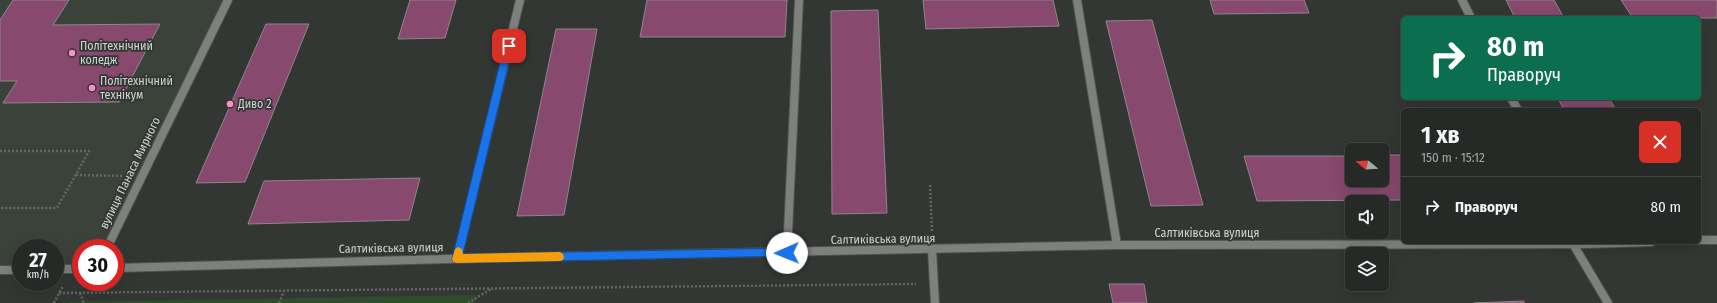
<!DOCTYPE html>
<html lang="uk">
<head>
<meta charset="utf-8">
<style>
  body { margin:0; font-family:"Fira Sans Condensed",sans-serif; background:#2e312e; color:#f1f3f6; height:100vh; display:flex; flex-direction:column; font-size:15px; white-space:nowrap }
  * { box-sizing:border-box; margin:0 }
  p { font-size:13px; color:#a4a6a7 }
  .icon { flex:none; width:22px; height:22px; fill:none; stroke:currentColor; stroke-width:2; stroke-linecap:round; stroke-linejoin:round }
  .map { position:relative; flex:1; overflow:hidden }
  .details { position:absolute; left:1401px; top:108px; width:300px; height:136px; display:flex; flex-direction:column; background:#262926; border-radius:6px; box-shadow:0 4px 16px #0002,0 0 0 1px #424543 }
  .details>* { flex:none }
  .hud { position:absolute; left:1401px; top:16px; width:300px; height:84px; border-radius:6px; box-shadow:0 4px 16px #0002,0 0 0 1px #424543; background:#0b6e4f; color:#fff; overflow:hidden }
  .needle { width:26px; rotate:288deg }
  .buttons { position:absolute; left:1345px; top:143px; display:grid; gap:8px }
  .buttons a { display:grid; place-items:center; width:44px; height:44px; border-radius:6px; background:#262926; box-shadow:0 4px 16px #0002,0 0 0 1px #424543; font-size:20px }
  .speed { position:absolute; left:12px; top:239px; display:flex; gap:8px; font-size:20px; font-weight:700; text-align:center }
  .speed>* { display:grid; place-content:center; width:52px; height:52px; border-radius:50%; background:#262926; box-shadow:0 4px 16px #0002,0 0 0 1px #424543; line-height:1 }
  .speed small { font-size:10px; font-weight:400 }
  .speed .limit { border:6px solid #d22; background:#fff; color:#111 }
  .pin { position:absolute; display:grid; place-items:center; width:34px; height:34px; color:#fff; margin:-17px; border-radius:8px; box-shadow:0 2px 6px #0006 }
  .me { position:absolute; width:44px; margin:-22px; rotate:269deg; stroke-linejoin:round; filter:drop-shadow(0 0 3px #0008) }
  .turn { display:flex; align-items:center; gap:14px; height:84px; padding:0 20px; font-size:18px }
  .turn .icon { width:52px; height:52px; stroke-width:2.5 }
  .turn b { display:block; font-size:28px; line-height:34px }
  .round { display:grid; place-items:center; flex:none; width:42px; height:42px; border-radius:6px; background:#2e312e }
  .headline { display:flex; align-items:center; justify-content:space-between; height:68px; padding:0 20px }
  h1 { font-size:24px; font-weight:700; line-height:30px }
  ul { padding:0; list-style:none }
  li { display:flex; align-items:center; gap:12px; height:60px; padding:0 20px; border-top:1px solid #424543 }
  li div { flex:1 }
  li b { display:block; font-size:15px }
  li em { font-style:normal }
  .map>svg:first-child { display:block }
  .built { fill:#3a4239 }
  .green { fill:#2f4c2c }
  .building { fill:#87496d; stroke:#8e878a }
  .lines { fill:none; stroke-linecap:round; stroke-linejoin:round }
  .lane-casing { stroke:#4f534f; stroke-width:10 }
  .street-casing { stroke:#4f534f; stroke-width:10 }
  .path { stroke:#646864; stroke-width:2.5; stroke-dasharray:2 2; stroke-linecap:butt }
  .lane { stroke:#7e807d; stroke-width:8 }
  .street { stroke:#7e807d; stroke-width:8 }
  .route { fill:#1a73e8; stroke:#114b97 }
  .slow { fill:#f59e0b }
  .poi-dot { fill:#f890cc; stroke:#333733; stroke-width:1.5 }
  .labels { text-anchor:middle; stroke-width:3.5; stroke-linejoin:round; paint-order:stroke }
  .poi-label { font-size:12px; fill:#d0d3d0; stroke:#333733; text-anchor:start }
  .street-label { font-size:12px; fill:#d0d3d0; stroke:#333733 }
</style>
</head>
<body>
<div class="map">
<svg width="1717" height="303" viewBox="0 0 1717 303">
  <rect width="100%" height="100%" fill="#333733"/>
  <path class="built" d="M 0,0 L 228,0 L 107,248 L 81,248 L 81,269 L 55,269 L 55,248 L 21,248 L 21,270 L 0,270 Z"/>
  <path class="green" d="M 477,295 L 475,303 L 69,303 L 69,302 Z"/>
  <g class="building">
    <path d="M 13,0 L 69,0 L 53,25 L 160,24 L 119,102 L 3,103 L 17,81 L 0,81 L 0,20 Z"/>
    <path d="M 410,0 L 456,0 L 445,38 L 398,39 Z"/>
    <path d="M 647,0 L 787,0 L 785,37 L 640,37 Z"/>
    <path d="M 923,0 L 1053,0 L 1059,26 L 926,29 Z"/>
    <path d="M 1210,0 L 1304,0 L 1309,13 L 1214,14 Z"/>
    <path d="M 1506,0 L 1554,0 L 1564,18 L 1515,18 Z"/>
    <path d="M 1621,0 L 1717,0 L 1717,18 L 1633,18 Z"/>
    <path d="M 878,10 L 887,213 L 832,214 L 831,11 Z"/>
    <path d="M 1152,20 L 1203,205 L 1151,206 L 1106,21 Z"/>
    <path d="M 266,24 L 309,24 L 245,182 L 196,183 Z"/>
    <path d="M 556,29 L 597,29 L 564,215 L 517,216 Z"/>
    <path d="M 1558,98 L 1609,98 L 1616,110 L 1564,110 Z"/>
    <path d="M 1382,155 L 1403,155 L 1403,200 L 1257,201 L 1244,156 L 1352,156 L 1352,180 L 1382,180 Z"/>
    <path d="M 420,178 L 409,220 L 248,224 L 264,181 Z"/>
    <path d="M 1109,284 L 1144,284 L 1147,303 L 1113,303 Z"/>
    <path d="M 1524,301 L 1524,303 L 1474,303 Z"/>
  </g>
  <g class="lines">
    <g class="lane-casing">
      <g id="lane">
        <path d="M 1077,0 L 1117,245"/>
        <path d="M 787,253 L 799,0"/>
        <path d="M 457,259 L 520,0"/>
      </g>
    </g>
    <g class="street-casing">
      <g id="street">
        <path d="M 1462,0 L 1471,18"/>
        <path d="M 1511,98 L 1518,110"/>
        <path d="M 1699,240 L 1717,240"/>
        <path d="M 1573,244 L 1608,303"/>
        <path d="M 107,248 L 228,0"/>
        <path d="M 932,250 L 935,303"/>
        <path d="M 115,268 L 485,258 L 1117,245 L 1585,244 L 1651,242"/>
        <path d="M 55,269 L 81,269"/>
        <path d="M 0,270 L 21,270"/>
      </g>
    </g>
    <g class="path">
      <path d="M 0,151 L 89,151 L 57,208 L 0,208"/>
      <path d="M 76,175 L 123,176"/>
      <path d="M 930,185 L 932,231"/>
      <path d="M 59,293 L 916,284"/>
      <path d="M 80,293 L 84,303"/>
      <path d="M 54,303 L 63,286"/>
      <path d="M 279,303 L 284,291"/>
      <path d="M 468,303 L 491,289"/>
    </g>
    <use href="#lane" class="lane"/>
    <use href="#street" class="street"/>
  </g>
  <path class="route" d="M 509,42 L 513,46 L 463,254 L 787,248 L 790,250 L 792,253 L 790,256 L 457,263 L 453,262 L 452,259 L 504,46 Z"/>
  <path class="slow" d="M 458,247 L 462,249 L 463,254 L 560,252 L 563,254 L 564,257 L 563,260 L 560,261 L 457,263 L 453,262 L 452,259 L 455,249 Z"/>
  <g class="poi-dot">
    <circle cx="72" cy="53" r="4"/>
    <circle cx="92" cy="88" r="4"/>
    <circle cx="230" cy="104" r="4"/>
  </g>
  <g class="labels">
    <g class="poi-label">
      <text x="80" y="50">Політехнічний<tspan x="80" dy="14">коледж</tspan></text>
      <text x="100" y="85">Політехнічний<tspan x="100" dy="14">технікум</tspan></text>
      <text x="238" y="108">Диво 2</text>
    </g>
    <g class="street-label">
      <text transform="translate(130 173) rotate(-64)" y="4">вулиця Панаса Мирного</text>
      <text x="1207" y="237">Салтиківська вулиця</text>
      <text transform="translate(883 239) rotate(-1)" y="4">Салтиківська вулиця</text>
      <text transform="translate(391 248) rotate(-1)" y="4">Салтиківська вулиця</text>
    </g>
  </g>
</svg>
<div class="buttons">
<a><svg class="needle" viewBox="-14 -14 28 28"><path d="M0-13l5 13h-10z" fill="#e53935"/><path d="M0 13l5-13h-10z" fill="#a4a6a7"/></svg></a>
<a><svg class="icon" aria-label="sound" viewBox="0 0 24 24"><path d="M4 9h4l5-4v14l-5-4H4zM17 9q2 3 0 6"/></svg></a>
<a><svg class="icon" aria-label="layers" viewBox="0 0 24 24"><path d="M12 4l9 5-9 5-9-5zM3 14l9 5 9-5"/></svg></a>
</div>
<div class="speed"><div>27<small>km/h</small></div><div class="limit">30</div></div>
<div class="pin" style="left:509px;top:46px;background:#d93025"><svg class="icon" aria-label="arrive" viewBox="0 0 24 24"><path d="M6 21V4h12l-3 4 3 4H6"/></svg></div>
<svg class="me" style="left:787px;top:253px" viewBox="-20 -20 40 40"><circle r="19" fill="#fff"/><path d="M0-13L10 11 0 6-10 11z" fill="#1a73e8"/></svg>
<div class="hud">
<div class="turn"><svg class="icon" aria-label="right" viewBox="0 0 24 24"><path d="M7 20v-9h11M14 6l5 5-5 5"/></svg><div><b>80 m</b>Праворуч</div></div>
</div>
<section class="details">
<div class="headline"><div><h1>1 хв</h1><p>150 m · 15:12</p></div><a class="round" style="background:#d93025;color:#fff"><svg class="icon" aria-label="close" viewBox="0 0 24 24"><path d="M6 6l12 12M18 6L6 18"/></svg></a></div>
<ul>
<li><svg class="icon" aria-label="right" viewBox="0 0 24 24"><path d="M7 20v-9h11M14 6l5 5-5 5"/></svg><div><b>Праворуч</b></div><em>80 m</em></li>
</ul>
</section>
</div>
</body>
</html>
